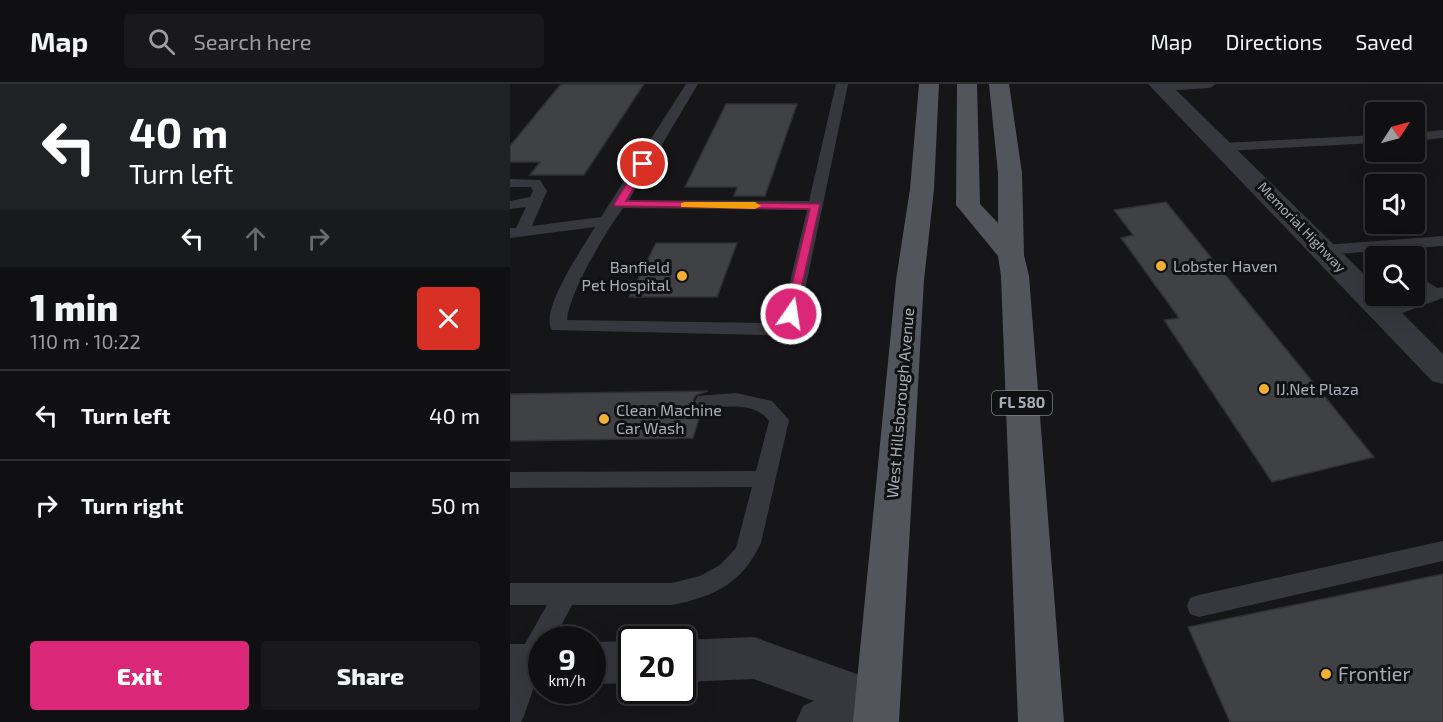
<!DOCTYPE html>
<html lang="en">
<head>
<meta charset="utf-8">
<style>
  body { margin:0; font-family:"Exo 2",sans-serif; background:#19191b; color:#f1f3f6; height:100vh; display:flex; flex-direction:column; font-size:22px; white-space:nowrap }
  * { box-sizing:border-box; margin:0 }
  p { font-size:20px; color:#9c9d9f }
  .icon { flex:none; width:33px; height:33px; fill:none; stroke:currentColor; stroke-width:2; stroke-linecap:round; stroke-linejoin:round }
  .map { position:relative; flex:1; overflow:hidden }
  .side { display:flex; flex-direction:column; background:#101012; width:510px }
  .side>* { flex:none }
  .guide { background:#202124; color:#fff; overflow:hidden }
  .needle { width:39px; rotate:54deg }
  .fabs { position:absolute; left:855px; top:18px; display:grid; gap:12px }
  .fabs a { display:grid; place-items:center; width:60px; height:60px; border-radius:6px; background:#101012; box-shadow:0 6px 24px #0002,0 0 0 2px #303032; font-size:30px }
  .speed { position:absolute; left:18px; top:542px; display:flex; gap:12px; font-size:30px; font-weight:700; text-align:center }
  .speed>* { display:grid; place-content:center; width:78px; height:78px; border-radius:50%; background:#101012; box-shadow:0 6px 24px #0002,0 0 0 2px #303032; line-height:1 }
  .speed small { font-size:15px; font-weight:400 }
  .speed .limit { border:3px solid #111; border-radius:9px; background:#fff; color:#111 }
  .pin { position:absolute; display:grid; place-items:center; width:51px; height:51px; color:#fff; margin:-26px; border:3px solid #fff; border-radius:50%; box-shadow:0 2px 6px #0007 }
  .me { position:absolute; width:66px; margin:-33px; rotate:13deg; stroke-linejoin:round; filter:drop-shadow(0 0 4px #0008) }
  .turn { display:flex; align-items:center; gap:21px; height:126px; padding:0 30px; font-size:27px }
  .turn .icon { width:78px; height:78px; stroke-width:2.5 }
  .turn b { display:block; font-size:42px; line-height:51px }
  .lanes { display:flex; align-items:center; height:57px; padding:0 30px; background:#0003; justify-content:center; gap:30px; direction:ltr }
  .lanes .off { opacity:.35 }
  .round { display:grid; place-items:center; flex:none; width:63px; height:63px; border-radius:6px; background:#19191b }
  .overview { display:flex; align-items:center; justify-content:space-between; height:102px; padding:0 30px }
  h1 { font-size:36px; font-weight:800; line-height:45px }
  .primary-button { display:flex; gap:12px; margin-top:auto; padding:12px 30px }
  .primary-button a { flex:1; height:69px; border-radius:6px; background:#db2777; color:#fff; font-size:24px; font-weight:800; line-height:69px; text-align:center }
  .primary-button a+a { background:#19191b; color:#f1f3f6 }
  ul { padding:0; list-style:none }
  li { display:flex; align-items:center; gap:18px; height:90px; padding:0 30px; border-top:2px solid #303032 }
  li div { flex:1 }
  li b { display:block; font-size:22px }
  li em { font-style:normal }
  header { display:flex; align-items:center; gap:36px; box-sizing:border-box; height:84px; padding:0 30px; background:#101012; border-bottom:2px solid #303032 }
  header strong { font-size:28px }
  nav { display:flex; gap:33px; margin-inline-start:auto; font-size:21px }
  .search { width:420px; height:54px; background:#19191b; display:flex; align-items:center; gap:15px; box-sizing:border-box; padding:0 21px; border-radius:6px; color:#9c9d9f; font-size:22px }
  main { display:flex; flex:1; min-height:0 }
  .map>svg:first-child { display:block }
  .building { fill:#404145; stroke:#303034; stroke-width:1.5 }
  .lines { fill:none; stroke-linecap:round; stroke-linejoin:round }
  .lane { fill:#37383d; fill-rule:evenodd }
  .street { fill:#37383d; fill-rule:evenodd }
  .primary { fill:#53555c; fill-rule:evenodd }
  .route { fill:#db2777; stroke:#8e194d; stroke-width:1.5 }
  .slow { fill:#f59e0b }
  .poi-dot { fill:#f2b134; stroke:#111113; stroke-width:2 }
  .labels { text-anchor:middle; stroke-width:6; stroke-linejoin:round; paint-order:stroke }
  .far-street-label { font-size:14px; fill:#a8adb8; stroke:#111113 }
  .shield { fill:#111113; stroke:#7b7e86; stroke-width:1.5 }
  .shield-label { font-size:15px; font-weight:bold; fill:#a8adb8 }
  .poi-label { font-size:16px; fill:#a8adb8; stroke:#111113; text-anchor:start }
  .street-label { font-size:16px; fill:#a8adb8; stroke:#111113 }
  .near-poi-label { font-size:20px; fill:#a8adb8; stroke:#111113; text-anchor:start }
</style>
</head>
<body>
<header>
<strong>Map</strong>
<div class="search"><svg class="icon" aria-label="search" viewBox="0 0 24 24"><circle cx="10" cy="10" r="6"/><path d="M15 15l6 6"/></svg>Search here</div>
<nav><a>Map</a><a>Directions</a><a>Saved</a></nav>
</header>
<main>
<section class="side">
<div class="guide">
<div class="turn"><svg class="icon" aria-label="left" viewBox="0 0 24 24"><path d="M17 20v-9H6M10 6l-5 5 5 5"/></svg><div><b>40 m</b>Turn left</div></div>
<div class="lanes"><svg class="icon" aria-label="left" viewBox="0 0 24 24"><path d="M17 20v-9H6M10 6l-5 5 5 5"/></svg><svg class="icon off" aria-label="ahead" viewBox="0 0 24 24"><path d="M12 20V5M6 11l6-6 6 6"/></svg><svg class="icon off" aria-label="right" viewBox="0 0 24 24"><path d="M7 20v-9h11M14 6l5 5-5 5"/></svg></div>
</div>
<div class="overview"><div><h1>1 min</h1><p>110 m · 10:22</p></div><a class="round" style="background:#d93025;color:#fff"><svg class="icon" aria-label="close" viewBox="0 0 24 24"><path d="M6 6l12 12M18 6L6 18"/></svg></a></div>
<ul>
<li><svg class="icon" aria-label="left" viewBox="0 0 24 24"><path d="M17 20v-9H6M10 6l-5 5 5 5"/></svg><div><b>Turn left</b></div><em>40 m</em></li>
<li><svg class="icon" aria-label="right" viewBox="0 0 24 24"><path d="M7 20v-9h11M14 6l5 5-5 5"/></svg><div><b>Turn right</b></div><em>50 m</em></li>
</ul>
<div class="primary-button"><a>Exit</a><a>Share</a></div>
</section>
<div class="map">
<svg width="933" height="638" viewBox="0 0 933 638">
  <rect width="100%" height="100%" fill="#161618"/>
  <g class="building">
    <path d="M 51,0 L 134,0 L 74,91 L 20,91 L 30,78 L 0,78 L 0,62 Z"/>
    <path d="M 216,20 L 287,20 L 255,112 L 224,112 L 227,103 L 175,103 Z"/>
    <path d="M 656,118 L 864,373 L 762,398 L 654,236 L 669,234 L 611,154 L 623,151 L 604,126 Z"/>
    <path d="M 146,159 L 227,159 L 207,213 L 119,213 Z"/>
    <path d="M 198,307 L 186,311 L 183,316 L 186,323 L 192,325 L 183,354 L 0,357 L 0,310 Z"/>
    <path d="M 933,490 L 933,638 L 720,638 L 678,543 Z"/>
  </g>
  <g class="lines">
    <g class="lane">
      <path d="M 176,0 L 188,0 L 119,116 L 299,117 L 326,0 L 338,0 L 290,230 L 258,251 L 42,246 C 29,226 74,162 85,143 L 0,154 L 0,144 L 6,144 L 16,123 L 0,125 L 0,117 L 20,113 L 23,107 L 21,103 L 0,103 L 0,95 L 30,96 L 37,107 L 22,142 L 91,133 ZM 113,124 L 297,126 L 273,227 L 254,239 L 57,236 C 60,207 95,149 113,124 Z"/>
      <path d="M 647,0 L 706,0 L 700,4 L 651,7 L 645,3 Z"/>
      <path d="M 933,46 L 933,54 L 904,57 L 904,49 Z"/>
      <path d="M 866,51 L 866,59 L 713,67 L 706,63 L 713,59 Z"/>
      <path d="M 933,152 L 933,162 L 814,171 L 806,166 L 814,161 Z"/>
      <path d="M 904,189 L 927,204 L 933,203 L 933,214 L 881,233 L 869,233 L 866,229 L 869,225 L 912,210 L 904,203 Z"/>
      <path d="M 226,309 L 262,317 L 279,336 L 251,459 C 231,500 206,512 162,521 L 62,521 L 44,555 L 32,555 L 32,579 L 14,632 L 11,638 L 0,638 L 0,593 L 8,572 L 37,521 L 0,521 L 0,499 L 162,499 L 190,492 L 210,481 L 226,464 L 242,403 L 0,404 L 0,388 L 246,387 L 259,337 C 244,317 217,323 195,324 L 188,322 L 185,317 L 188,312 Z"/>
      <path d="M 933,457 L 933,477 L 689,533 L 680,530 L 677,522 L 680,514 L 689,511 Z"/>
    </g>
    <g class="street">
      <path d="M 638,0 L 660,0 L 866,202 L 866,212 L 875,212 L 933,270 L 933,300 L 922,297 Z"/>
      <path d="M 244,553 L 383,603 L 390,619 L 383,635 L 375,638 L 286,638 L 293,622 L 304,617 L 244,595 L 172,598 L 172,556 Z"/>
      <path d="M 122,557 L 122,599 L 82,600 L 82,558 Z"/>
      <rect x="0" y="560" width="32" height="42"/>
    </g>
    <g class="primary">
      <path d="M 409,0 L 429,0 L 424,105 L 414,196 L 389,638 L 343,638 L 386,196 L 400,105 Z"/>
      <path d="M 447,0 L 467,0 L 470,120 L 488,139 L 488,89 L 479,0 L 499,0 L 512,89 L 514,171 L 519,192 L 554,638 L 508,638 L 491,192 L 488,172 L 446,121 Z"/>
    </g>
  </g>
  <path class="route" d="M 130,78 L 138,80 L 116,117 L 310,120 L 285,232 L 277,232 L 275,230 L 300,125 L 105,122 L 104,120 Z"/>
  <path class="slow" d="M 175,118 L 245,118 L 251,122 L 245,125 L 171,123 L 171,119 Z"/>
  <g class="poi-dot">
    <circle cx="651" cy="182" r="6"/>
    <circle cx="172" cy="192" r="6"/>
    <circle cx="754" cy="305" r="6"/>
    <circle cx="94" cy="335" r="6"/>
    <circle cx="816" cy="590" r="6"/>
  </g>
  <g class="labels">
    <g class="far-street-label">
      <text transform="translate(792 143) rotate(46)" y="5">Memorial Highway</text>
    </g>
    <rect class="shield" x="482" y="307" width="60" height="24" rx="4.5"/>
    <g class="shield-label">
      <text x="512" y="324">FL 580</text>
    </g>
    <g class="poi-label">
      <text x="663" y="188">Lobster Haven</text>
      <text x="160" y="189" text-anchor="end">Banfield<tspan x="160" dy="18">Pet Hospital</tspan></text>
      <text x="766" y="311">IJ.Net Plaza</text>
      <text x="106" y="332">Clean Machine<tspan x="106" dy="18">Car Wash</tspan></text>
    </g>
    <g class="street-label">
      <text transform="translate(390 319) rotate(-85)" y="6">West Hillsborough Avenue</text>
    </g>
    <g class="near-poi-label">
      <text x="828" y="597">Frontier</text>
    </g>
  </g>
</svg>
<div class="fabs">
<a><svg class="needle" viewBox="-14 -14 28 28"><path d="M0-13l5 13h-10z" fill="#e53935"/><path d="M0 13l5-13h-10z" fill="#9c9d9f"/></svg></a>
<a><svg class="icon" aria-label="sound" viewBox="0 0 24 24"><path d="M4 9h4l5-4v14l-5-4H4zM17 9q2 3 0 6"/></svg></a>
<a><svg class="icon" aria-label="search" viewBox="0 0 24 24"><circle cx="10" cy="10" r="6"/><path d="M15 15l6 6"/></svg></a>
</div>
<div class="speed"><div>9<small>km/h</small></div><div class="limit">20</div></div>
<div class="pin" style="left:133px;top:80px;background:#d93025"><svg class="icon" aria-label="arrive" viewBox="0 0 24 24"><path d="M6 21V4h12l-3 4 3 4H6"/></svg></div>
<svg class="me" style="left:281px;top:230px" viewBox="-20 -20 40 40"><circle r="17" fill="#db2777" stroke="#fff" stroke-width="3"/><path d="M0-11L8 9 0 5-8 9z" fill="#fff"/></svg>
</div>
</main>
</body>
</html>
